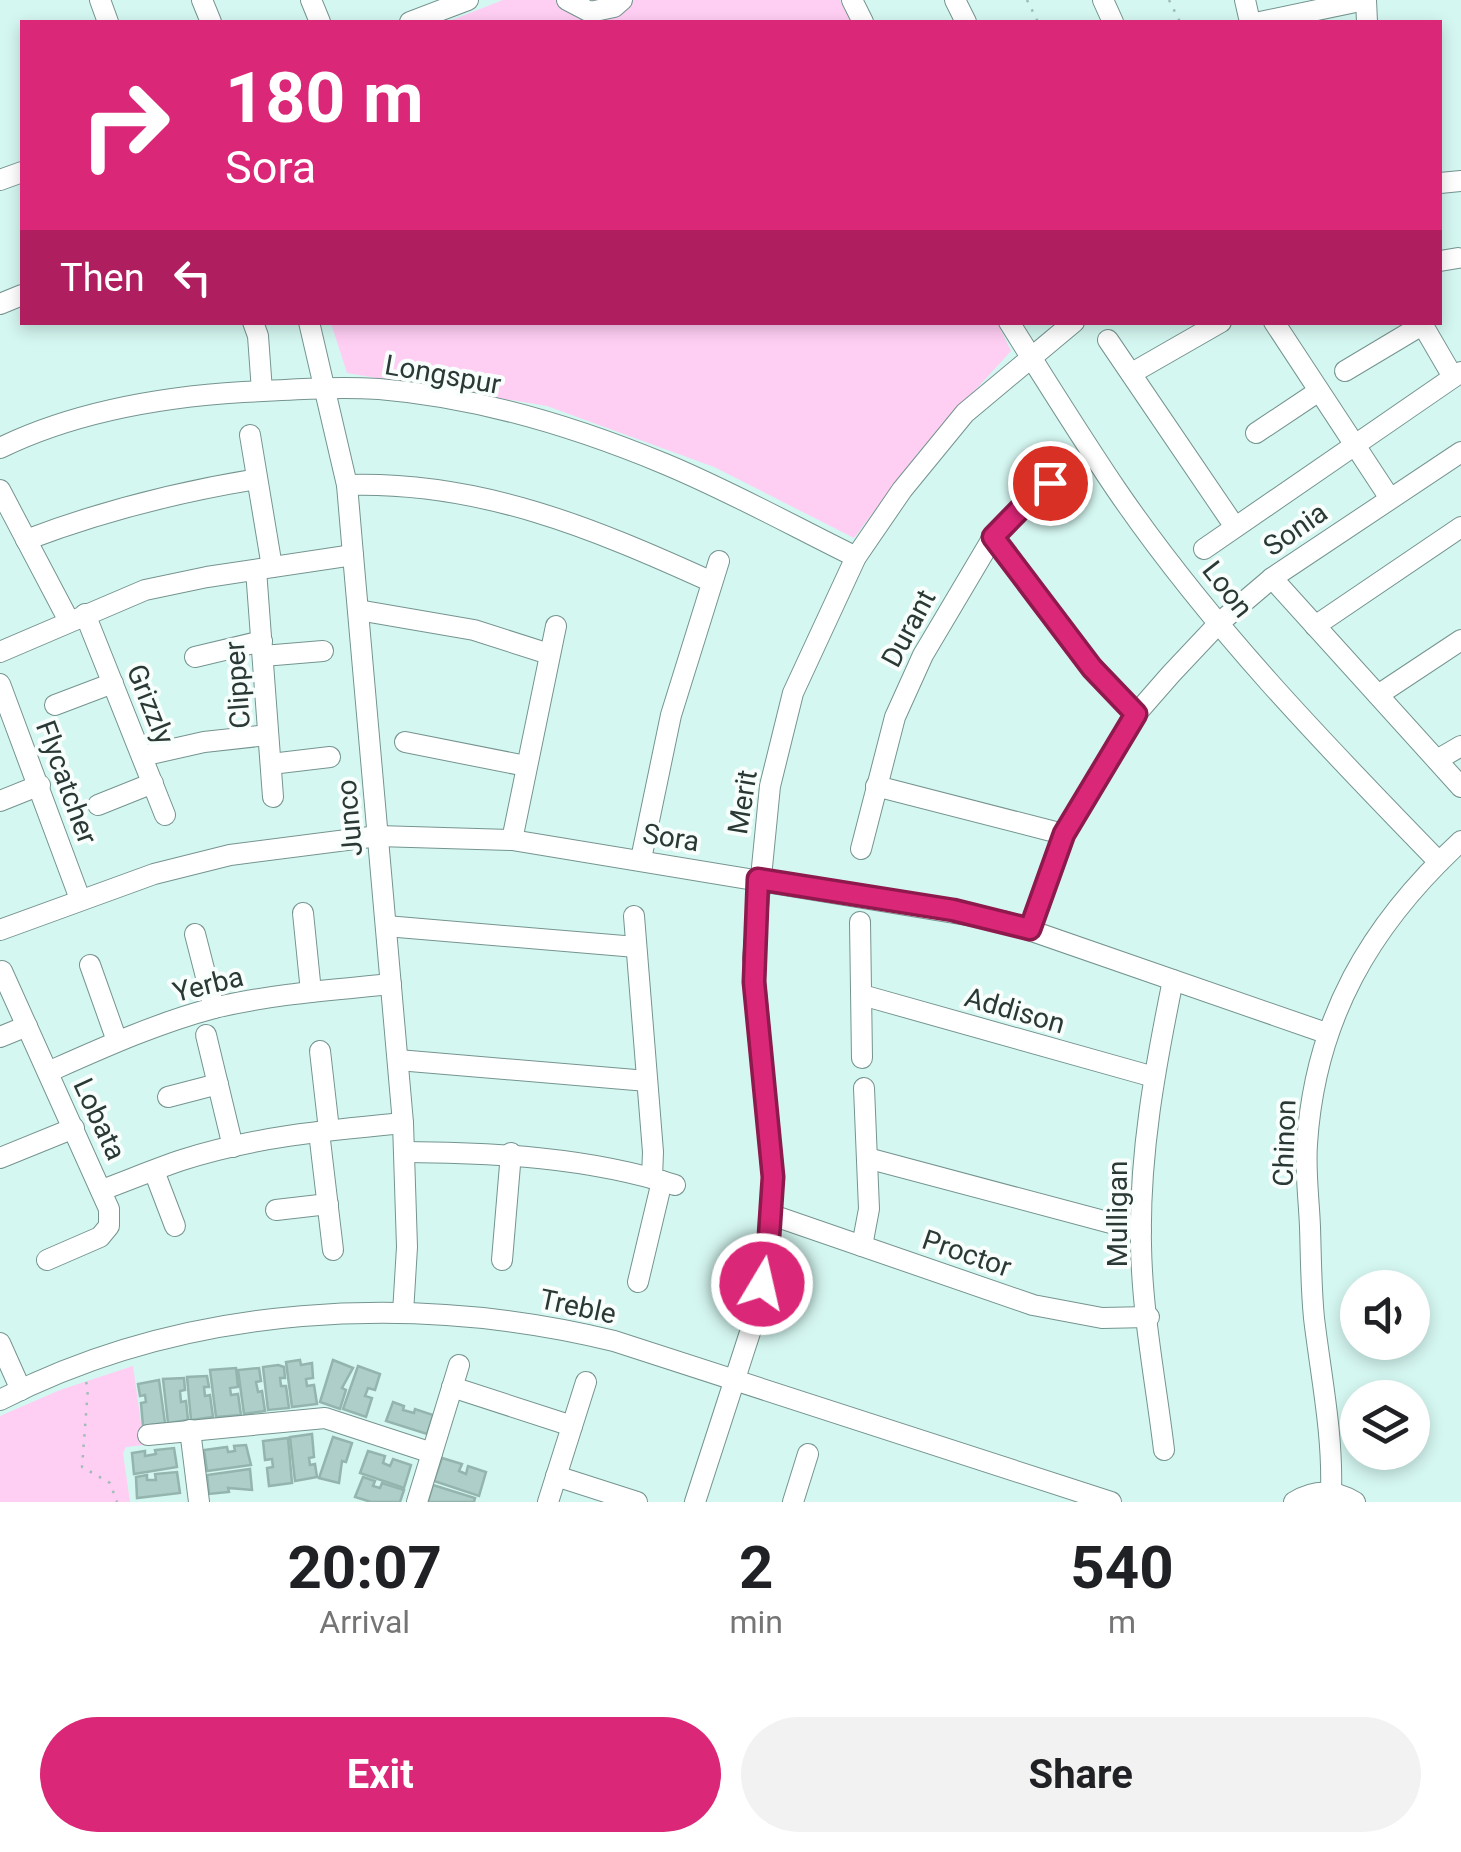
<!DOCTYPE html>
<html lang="en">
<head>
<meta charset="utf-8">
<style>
  body { margin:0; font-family:Roboto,sans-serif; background:#f2f2f2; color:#202124; height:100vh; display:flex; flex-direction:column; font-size:38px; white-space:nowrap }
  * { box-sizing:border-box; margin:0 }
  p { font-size:32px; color:#757577 }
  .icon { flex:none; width:55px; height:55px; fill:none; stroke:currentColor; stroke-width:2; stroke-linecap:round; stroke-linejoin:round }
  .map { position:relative; height:1502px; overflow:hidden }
  .sheet { display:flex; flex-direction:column; background:#fff; flex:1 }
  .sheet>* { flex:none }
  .banner { position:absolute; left:20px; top:20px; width:1422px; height:305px; border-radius:0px; box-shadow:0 5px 15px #0003; background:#db2777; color:#fff; overflow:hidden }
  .controls { position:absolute; left:1340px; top:1270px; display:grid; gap:20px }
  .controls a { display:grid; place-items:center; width:90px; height:90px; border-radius:50%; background:#fff; box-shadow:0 5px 15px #0003; font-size:50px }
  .pin { position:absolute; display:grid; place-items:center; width:85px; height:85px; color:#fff; margin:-42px; border:5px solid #fff; border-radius:50%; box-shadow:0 2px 10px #0007 }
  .me { position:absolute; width:110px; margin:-55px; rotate:9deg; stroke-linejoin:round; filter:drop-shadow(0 0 8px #0008) }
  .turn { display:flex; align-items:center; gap:35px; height:210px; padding:0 40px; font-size:45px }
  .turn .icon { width:130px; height:130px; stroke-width:2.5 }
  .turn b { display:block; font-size:70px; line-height:85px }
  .then { display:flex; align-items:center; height:95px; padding:0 40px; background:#0003; gap:20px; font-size:38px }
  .eta { display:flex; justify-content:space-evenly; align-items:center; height:170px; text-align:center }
  .eta b { font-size:60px; font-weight:700; line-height:70px }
  .button { display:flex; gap:20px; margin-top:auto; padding:20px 40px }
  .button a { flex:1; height:115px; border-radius:60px; background:#db2777; color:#fff; font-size:40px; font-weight:700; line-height:115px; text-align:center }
  .button a+a { background:#f2f2f2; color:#202124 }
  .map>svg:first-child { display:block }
  .green { fill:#ffcef3 }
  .building { fill:#aecfc9; stroke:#94b4ae; stroke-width:2.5 }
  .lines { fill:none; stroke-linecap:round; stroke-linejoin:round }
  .minor-casing { stroke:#75948f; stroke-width:22 }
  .path { stroke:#a0bcb7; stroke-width:2.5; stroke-dasharray:2.5 8; stroke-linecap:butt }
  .minor { stroke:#fff; stroke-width:20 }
  .route-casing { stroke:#8e194d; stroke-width:25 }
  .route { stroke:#db2777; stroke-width:18 }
  .labels { text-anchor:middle; stroke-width:8; stroke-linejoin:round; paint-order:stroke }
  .street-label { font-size:28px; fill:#2b3936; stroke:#f7fefc }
</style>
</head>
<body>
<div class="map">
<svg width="1461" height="1502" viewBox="0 0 1461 1502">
  <rect width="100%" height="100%" fill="#d5f7f1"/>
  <g class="green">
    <path d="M 503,0 L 840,0 L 851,22 L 447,22 Z"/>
    <path d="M 997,322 L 1011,351 L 918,453 L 854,538 L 714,467 L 547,406 L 347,373 L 331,323 Z"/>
    <path d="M 133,1366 L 144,1445 L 126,1447 L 123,1453 L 130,1502 L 0,1502 L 0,1416 L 60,1390 Z"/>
  </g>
  <g class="building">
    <path d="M 300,1360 L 301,1365 L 312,1363 L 313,1378 L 306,1379 L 307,1386 L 314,1385 L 317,1404 L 292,1407 L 286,1362 Z"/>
    <path d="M 333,1360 L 353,1368 L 342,1388 L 346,1390 L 340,1409 L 320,1402 Z"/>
    <path d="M 278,1365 L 284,1367 L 285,1378 L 280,1378 L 281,1386 L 286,1386 L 289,1408 L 268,1410 L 263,1367 Z"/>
    <path d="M 358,1366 L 380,1374 L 375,1390 L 368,1388 L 365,1396 L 372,1398 L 366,1417 L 343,1409 Z"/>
    <path d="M 236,1368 L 238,1387 L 230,1388 L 231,1395 L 238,1394 L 241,1415 L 216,1417 L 210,1370 Z"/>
    <path d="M 259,1368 L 261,1381 L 256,1382 L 258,1392 L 262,1391 L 265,1411 L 244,1414 L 238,1370 Z"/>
    <path d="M 207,1376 L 209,1387 L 204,1387 L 205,1396 L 210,1395 L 213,1417 L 191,1420 L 187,1377 Z"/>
    <path d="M 184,1378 L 185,1390 L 180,1391 L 181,1402 L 186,1401 L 188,1420 L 168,1423 L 163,1379 Z"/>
    <path d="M 159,1380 L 165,1423 L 143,1426 L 141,1403 L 146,1402 L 145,1395 L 140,1396 L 138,1384 Z"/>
    <path d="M 393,1402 L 404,1406 L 403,1410 L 414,1413 L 415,1409 L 433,1415 L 427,1434 L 386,1421 Z"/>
    <path d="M 312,1434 L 314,1457 L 309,1458 L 310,1465 L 315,1464 L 317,1477 L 295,1481 L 290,1437 Z"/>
    <path d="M 333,1437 L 352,1443 L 346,1462 L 342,1461 L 339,1483 L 319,1478 Z"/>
    <path d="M 288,1438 L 292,1483 L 269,1486 L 267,1468 L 273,1467 L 272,1459 L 265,1460 L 263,1441 Z"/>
    <path d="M 246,1445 L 251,1465 L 207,1471 L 204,1450 L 227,1447 L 228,1452 L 235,1451 L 234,1446 Z"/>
    <path d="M 174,1448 L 177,1467 L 134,1474 L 132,1453 L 145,1451 L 145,1456 L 156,1454 L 155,1450 Z"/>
    <path d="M 368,1451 L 385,1456 L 383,1463 L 390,1466 L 393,1459 L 411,1465 L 404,1488 L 360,1473 Z"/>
    <path d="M 442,1458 L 462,1464 L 459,1471 L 466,1474 L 468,1466 L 486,1472 L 479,1496 L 434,1481 Z"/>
    <path d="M 250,1469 L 252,1490 L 228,1488 L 229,1492 L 209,1494 L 207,1475 Z"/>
    <path d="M 177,1472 L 180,1493 L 137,1498 L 136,1477 L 147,1475 L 147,1480 L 156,1480 L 155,1474 Z"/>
    <path d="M 363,1477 L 375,1481 L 373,1486 L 380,1488 L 382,1483 L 404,1490 L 400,1502 L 371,1502 L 355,1497 Z"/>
    <path d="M 433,1485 L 475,1498 L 474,1502 L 428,1502 Z"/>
  </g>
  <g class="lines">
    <g class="minor-casing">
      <g id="minor">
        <path d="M 100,0 L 108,22"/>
        <path d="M 202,0 L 211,22"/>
        <path d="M 311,0 L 320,22"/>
        <path d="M 567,0 L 590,12 L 614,7 L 622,0"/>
        <path d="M 852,0 L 863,22"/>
        <path d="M 955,0 L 966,22"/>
        <path d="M 1103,0 L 1113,22"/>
        <path d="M 1245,0 L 1250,22"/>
        <path d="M 1366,0 L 1367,22"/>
        <path d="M 410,22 L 468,0"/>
        <path d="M 1260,22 L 1365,0"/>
        <path d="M 0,180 L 22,172"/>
        <path d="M 1440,183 L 1461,181"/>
        <path d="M 1440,261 L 1458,258"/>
        <path d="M 0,304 L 22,295"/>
        <path d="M 253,322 L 258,336 L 262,391"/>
        <path d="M 309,322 L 347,485 L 353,555 L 403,1123 L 407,1247 L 403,1313"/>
        <path d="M 1009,322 C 1044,378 1079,434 1116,489 C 1209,625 1324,744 1439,862"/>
        <path d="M 1274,322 L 1389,497"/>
        <path d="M 1421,322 L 1453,377"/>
        <path d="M 1108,340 L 1235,527"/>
        <path d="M 1345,371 L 1422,325"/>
        <path d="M 1132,373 L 1221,322"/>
        <path d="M 1256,433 L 1319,391"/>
        <path d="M 250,435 L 272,567"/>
        <path d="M 0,448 C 74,412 161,397 243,392 C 288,390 334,386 379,389 C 476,397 576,427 665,464 C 730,491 793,526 856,557"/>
        <path d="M 347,485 C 480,481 593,528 712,582"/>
        <path d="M 0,490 L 69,621"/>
        <path d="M 993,537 L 1092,668 L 1136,714"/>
        <path d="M 26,540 C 102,511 177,492 257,479"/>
        <path d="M 1204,549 L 1461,372"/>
        <path d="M 256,570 L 273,797"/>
        <path d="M 1272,578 L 1461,787"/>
        <path d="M 358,610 L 474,630 L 549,654"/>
        <path d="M 85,614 L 165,815"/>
        <path d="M 1315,626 L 1461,527"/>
        <path d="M 0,652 L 145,590 L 207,577 L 353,555"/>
        <path d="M 263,656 L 323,651"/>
        <path d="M 195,657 L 262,641"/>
        <path d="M 0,684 L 80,899"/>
        <path d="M 1378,695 L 1461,640"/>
        <path d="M 55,705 L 113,683"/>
        <path d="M 405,742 L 526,766"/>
        <path d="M 142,756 L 204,742 L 268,735"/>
        <path d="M 1437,760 L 1461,746"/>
        <path d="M 271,764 L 330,757"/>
        <path d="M 876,786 L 1063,834"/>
        <path d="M 0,801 L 40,785"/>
        <path d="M 98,805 L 153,783"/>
        <path d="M 512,840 L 556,626"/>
        <path d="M 861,849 L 895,717 L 923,655 L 993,537 L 1032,497 L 1067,470"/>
        <path d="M 641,859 L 671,715 L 719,561"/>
        <path d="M 303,913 L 311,992"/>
        <path d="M 634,916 L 653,1152 L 652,1178"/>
        <path d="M 860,922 L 862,1058"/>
        <path d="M 386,926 L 636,947"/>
        <path d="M 1030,929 L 1063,834 L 1136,714 L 1171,674 L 1219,623 L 1272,578 L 1461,452"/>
        <path d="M 0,930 L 154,874 L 230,855 L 378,836 L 512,840 L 1003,921 L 1326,1033"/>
        <path d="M 195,934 L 214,1008"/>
        <path d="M 90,965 L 117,1041"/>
        <path d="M 2,971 L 109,1209 L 109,1226 L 100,1237 L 47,1260"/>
        <path d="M 862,995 L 1154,1077"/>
        <path d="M 206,1035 L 233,1147"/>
        <path d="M 0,1037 L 27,1026"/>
        <path d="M 320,1051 L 329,1130"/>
        <path d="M 398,1060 L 647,1081"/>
        <path d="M 48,1072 C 102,1048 157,1023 214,1008 C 272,994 332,990 391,984"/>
        <path d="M 168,1097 L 218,1084"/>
        <path d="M 319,1132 L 333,1250"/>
        <path d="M 405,1152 C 497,1153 586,1157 675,1185"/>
        <path d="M 0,1158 L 74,1128"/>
        <path d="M 867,1158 L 1141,1231"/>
        <path d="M 154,1171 L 175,1226"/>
        <path d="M 102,1190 C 129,1180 155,1169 182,1160 C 253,1137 329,1130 403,1123"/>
        <path d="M 276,1210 L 328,1204"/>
        <path d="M 772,1215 L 1033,1305 L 1102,1318 L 1149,1317"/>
        <path d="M 862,1246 L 869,1209 L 864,1088"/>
        <path d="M 502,1260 L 511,1153"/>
        <path d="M 638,1282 L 662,1181"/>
        <path d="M 0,1343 L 21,1390"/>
        <path d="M 452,1387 L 572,1426"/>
        <path d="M 0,1400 C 187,1304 413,1292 614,1341 L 1111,1502"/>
        <path d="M 190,1430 L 199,1502"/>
        <path d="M 148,1435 L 325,1418 L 432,1453"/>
        <path d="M 1164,1450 C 1156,1383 1142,1313 1141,1245 C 1139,1155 1155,1068 1173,980"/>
        <path d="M 556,1476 L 637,1502"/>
        <path d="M 1331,1492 C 1333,1433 1321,1377 1314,1318 C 1311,1288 1311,1258 1310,1227 C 1309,1200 1305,1171 1307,1144 C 1315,1019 1370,925 1461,841"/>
        <path d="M 417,1502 L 459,1365"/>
        <path d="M 548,1502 L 586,1382"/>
        <path d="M 695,1502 L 755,1317 L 768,1251 L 773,1177 L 753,958 L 770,786 L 793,693 L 856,557 L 902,490 L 965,413 L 1074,322"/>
        <path d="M 793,1502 L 808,1454"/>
        <path d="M 1294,1502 C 1315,1489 1334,1489 1355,1502"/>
      </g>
    </g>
    <g class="path">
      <path d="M 1027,0 L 1038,22"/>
      <path d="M 1169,0 L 1180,22"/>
      <path d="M 86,1382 L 88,1388 L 82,1467 L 110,1483 L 117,1502"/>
    </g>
    <use href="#minor" class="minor"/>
  </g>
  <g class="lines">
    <g class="route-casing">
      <path id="route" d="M 762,1284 L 768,1251 L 773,1177 L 754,982 L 758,879 L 953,910 L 1030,929 L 1064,834 L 1136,714 L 1092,668 L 993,537 L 1032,497 L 1050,483"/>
    </g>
    <use href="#route" class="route"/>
  </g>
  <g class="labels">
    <g class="street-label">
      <text transform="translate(443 374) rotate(10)" y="10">Longspur</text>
      <text transform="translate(1295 529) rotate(-35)" y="10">Sonia</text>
      <text transform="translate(1228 589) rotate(52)" y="10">Loon</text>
      <text transform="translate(908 628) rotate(-62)" y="10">Durant</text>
      <text transform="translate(237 685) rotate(-94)" y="10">Clipper</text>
      <text transform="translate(151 704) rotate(68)" y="10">Grizzly</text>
      <text transform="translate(67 782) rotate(70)" y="10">Flycatcher</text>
      <text transform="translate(742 802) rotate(-81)" y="10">Merit</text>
      <text transform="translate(349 818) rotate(-95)" y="10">Junco</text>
      <text transform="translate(671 837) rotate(9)" y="10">Sora</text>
      <text transform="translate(208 984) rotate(-14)" y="10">Yerba</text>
      <text transform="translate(1015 1010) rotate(16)" y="10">Addison</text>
      <text transform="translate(100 1119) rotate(65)" y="10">Lobata</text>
      <text transform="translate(1284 1143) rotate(-88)" y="10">Chinon</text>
      <text transform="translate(1117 1214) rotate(-90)" y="10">Mulligan</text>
      <text transform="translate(967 1253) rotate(19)" y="10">Proctor</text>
      <text transform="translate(578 1306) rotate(12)" y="10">Treble</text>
    </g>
  </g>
</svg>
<div class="controls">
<a><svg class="icon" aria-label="sound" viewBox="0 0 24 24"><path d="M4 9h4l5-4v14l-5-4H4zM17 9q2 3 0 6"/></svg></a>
<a><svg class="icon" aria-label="layers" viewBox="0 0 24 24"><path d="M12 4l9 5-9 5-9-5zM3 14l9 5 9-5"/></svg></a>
</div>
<div class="pin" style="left:1050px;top:483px;background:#d93025"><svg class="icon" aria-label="arrive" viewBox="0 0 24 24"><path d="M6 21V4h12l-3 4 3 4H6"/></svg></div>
<svg class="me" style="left:762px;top:1284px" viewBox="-20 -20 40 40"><circle r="17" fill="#db2777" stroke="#fff" stroke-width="3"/><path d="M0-11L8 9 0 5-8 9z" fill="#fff"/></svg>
<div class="banner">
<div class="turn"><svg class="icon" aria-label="right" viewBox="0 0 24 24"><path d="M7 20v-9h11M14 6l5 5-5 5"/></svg><div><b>180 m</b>Sora</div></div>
<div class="then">Then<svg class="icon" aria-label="left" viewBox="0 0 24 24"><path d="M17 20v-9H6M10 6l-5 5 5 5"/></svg></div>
</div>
</div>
<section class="sheet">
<div class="eta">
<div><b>20:07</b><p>Arrival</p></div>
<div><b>2</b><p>min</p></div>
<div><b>540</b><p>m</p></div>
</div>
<div class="button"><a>Exit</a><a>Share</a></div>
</section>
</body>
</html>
